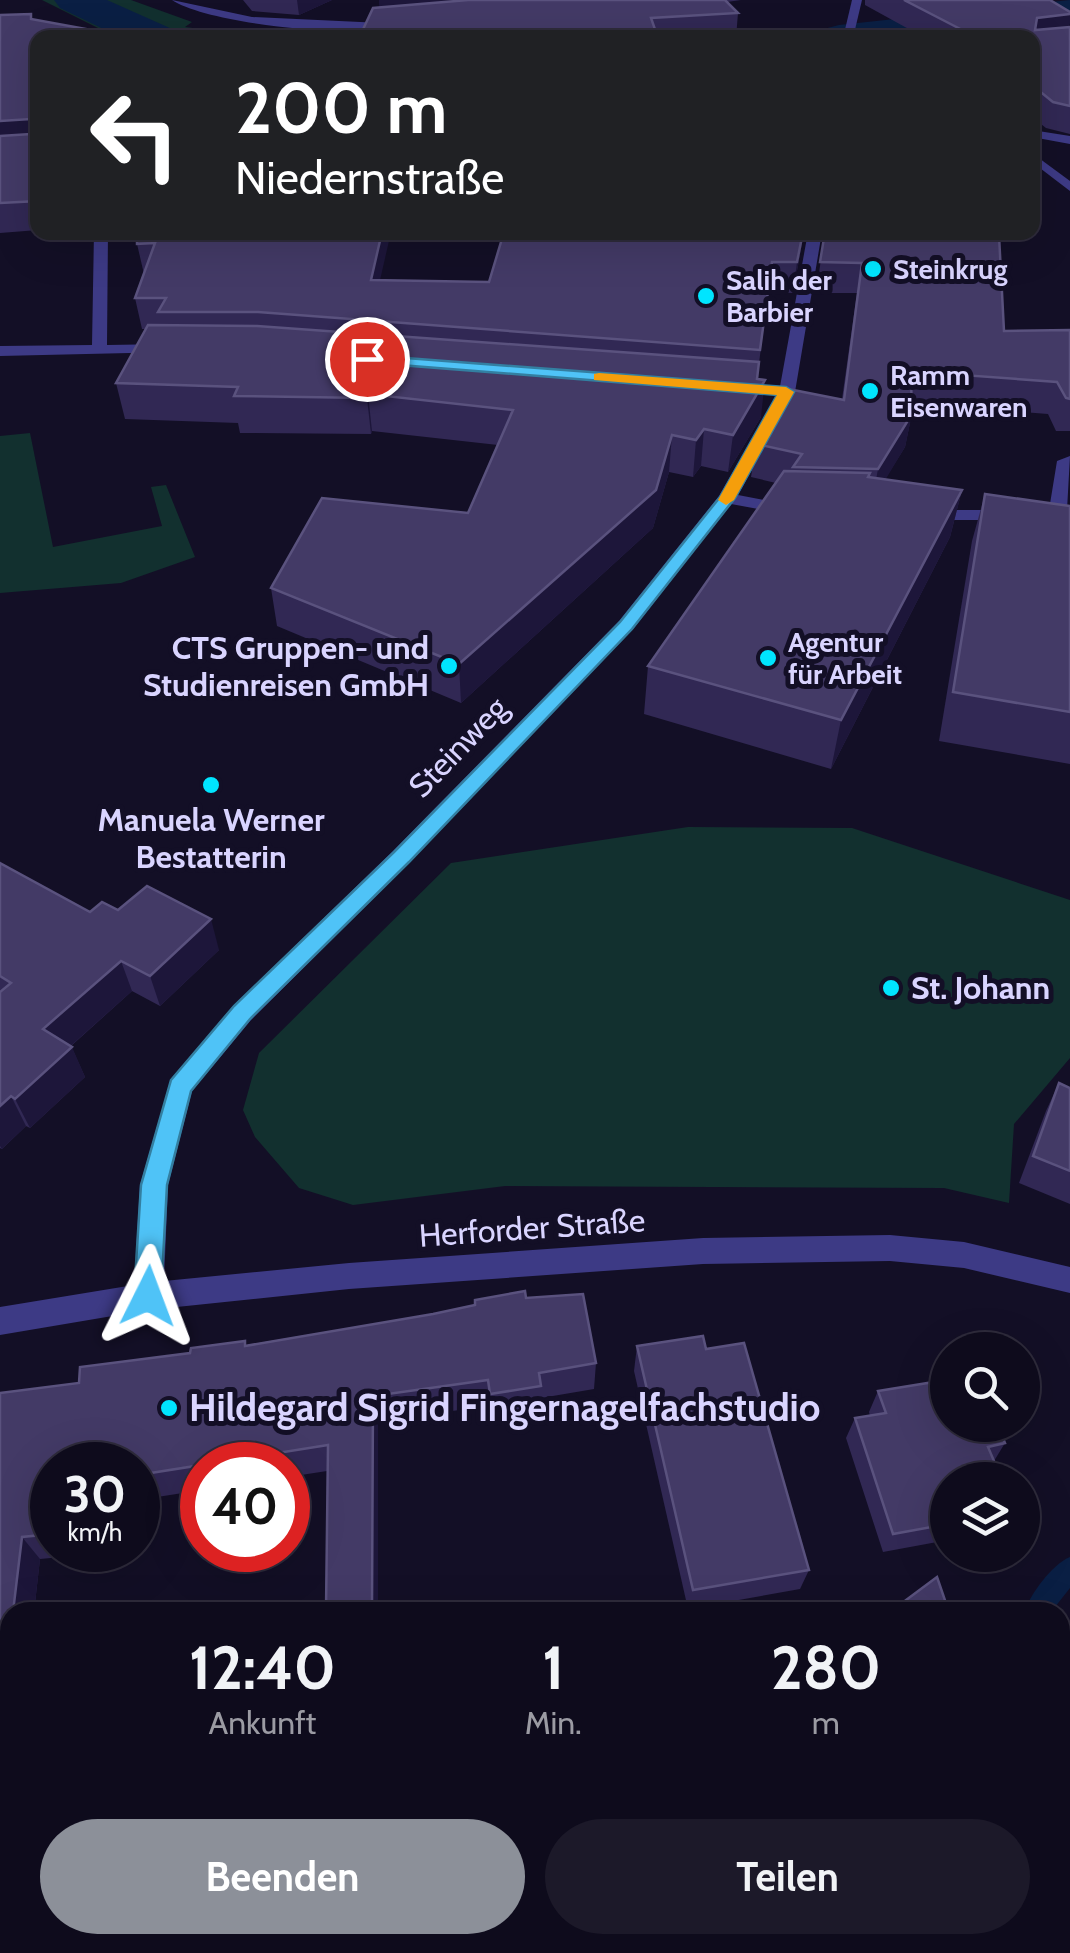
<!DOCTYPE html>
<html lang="de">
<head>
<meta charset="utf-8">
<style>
  body { margin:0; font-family:Cabin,sans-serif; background:#1c1929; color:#f1f3f6; height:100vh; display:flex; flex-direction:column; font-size:38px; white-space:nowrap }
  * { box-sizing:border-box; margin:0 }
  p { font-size:32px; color:#9b9ba3 }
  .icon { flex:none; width:55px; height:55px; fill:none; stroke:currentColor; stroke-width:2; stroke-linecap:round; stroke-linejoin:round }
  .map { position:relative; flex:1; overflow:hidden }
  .panel { position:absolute; left:0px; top:1602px; width:1070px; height:352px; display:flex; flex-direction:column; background:#0e0b1c; border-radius:30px 30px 0 0; box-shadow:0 10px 40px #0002,0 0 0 2px #2e2b3b }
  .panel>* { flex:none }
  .banner { position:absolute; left:30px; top:30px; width:1010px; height:210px; border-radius:20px; box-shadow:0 10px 40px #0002,0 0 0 2px #2e2b3b; background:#202124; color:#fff; overflow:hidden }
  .fabs { position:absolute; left:930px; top:1332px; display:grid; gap:20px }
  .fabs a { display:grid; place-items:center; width:110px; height:110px; border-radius:50%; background:#0e0b1c; box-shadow:0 10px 40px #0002,0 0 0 2px #2e2b3b; font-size:50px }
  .speed { position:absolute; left:30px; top:1442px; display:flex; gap:20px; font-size:50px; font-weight:700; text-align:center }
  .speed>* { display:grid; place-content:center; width:130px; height:130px; border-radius:50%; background:#0e0b1c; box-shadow:0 10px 40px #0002,0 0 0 2px #2e2b3b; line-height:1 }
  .speed small { font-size:25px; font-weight:400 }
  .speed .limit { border:15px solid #d22; background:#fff; color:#111 }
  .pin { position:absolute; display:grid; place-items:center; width:85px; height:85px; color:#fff; margin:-42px; border:5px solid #fff; border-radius:50%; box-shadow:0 2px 10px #0007 }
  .me { position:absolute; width:110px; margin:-55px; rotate:3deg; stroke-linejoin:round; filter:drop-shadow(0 0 8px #0008) }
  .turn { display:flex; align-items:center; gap:35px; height:210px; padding:0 40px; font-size:45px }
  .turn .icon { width:130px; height:130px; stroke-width:2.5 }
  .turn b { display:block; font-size:70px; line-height:85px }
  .eta { display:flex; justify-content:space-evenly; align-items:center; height:170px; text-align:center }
  .eta b { font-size:60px; font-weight:700; line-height:70px }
  .cta { display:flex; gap:20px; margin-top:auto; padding:20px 40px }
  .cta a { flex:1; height:115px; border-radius:60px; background:#8c9099; color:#fff; font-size:40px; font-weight:700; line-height:115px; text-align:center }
  .cta a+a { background:#1c1929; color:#f1f3f6 }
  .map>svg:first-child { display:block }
  .green { fill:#12302f }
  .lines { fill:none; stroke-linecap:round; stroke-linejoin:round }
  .stream { fill:#0a1f44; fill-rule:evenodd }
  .river { fill:#0a1f44; fill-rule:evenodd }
  .minor { fill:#3d3a85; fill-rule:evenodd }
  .wall { fill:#312854 }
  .shaded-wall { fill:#1d163a }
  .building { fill:#433a66; stroke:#5a527e; stroke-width:2.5 }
  .route { fill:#4fc3f7; stroke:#337fa1; stroke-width:2.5 }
  .slow { fill:#f59e0b }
  .poi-dot { fill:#00e5ff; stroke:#130f26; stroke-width:4 }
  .labels { text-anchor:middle; stroke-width:10; stroke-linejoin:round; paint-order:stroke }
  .far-poi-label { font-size:28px; font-weight:bold; fill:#d9d4ff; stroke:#130f26; text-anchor:start }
  .poi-label { font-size:32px; font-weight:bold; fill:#d9d4ff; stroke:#130f26; text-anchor:end }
  .street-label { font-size:32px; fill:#d9d4ff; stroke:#130f26 }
  .near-poi-label { font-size:38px; font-weight:bold; fill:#d9d4ff; stroke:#130f26; text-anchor:start }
</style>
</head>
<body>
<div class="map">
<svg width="1070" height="1953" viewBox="0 0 1070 1953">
  <rect width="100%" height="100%" fill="#130f26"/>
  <g class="green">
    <path d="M 42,0 L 131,0 L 192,22 L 185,27 L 255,36 L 372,33 L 446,37 L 116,37 Z"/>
    <path d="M 30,433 L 53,547 L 162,526 L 151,487 L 166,485 L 195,557 L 121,583 L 0,593 L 0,436 Z"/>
    <path d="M 688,827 L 852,828 L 1070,900 L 1070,1058 L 1014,1124 L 1009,1203 L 944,1188 L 505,1186 L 353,1205 L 299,1188 L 255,1137 L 243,1110 L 259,1053 L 451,863 Z"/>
  </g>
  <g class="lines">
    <g class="stream">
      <path d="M 1070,1557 L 1070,1588 L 1051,1612 L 1024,1612 C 1030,1595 1052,1564 1070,1557 Z"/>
      <path d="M 601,1945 L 644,1945 L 641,1953 L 598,1953 Z"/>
    </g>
    <g class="river">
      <path d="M 54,0 L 107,0 L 172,29 L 178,38 L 122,38 L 60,8 Z"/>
      <path d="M 1070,0 L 1070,24 L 954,38 L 818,38 L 824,29 L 839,25 Z"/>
    </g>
    <g class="minor">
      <path d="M 172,0 L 252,17 L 403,24 C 365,41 207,24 172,0 Z"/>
      <path d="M 852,0 L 862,0 L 853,38 L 843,38 Z"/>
      <path d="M 1032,130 L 1070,136 L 1070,144 L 1032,137 Z"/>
      <path d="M 1032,153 L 1070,181 L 1070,191 L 1032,162 Z"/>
      <path d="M 94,232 L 108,232 L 107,345 L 168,344 L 173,346 L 173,352 L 0,356 L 0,346 L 92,345 Z"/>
      <path d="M 808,232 L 822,232 L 795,392 L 738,495 L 791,505 L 800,510 L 791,515 L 731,504 L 633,629 L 409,863 L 251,1020 L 192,1091 L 168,1185 L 164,1281 L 349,1263 L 703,1238 L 890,1235 L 964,1242 L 1070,1267 L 1070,1293 L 964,1268 L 890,1261 L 703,1264 L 349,1289 L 148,1310 L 0,1335 L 0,1307 L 134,1285 L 140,1185 L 171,1079 L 233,1006 L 393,851 L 619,621 L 719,496 L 779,392 Z"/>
      <path d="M 1070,456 L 1067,510 L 1070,510 L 1070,520 L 921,520 L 912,515 L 921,510 L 1049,510 L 1057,461 Z"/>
    </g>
  </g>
  <g class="wall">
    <path d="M 243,0 L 332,0 L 299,15 L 252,11 Z"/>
    <path d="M 379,0 L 741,0 L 727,2 L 738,13 L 736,38 L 359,38 L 380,7 Z"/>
    <path d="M 865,0 L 1050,0 L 1070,27 L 1070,134 L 1046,128 L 1032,117 L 1032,38 L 925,38 L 865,5 Z"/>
    <path d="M 0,15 L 32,19 L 38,38 L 38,230 L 0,233 Z"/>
    <path d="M 137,232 L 380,280 L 489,282 L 504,232 L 804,232 L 793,293 L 768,292 L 757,379 L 761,417 L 728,472 L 701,466 L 693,477 L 669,472 L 653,528 L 461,703 L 277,626 L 271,588 L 468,513 L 498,445 L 372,431 L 371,434 L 240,433 L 238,423 L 125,419 L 116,383 L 146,329 L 142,329 L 135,298 L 144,274 L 137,244 Z"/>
    <path d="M 825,232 L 952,238 L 1004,331 L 1070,330 L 1070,431 L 1056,431 L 1048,414 L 958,407 L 956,417 L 912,413 L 905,447 L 885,479 L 962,490 L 950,537 L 831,769 L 644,714 L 648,666 L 776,483 L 751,477 L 756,444 L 842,399 L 857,293 L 816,293 Z"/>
    <path d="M 985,494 L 1070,506 L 1070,764 L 939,741 L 972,541 Z"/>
    <path d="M 0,863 L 90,912 L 118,910 L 219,950 L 160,1006 L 132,991 L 71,1046 L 85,1077 L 30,1128 L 26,1126 L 2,1149 L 0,1148 Z"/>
    <path d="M 1059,1083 L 1070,1088 L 1070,1204 L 1019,1183 L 1046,1111 Z"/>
    <path d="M 526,1298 L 596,1363 L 594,1389 L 541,1398 L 541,1411 L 492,1419 L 489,1406 L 378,1421 L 378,1612 L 326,1612 L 326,1611 L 327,1471 L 288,1477 L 288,1465 L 202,1465 L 202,1490 L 138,1500 L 138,1465 L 52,1465 L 52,1550 L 95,1550 L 94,1554 L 40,1559 L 34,1612 L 10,1612 L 10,1685 L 0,1687 L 0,1393 L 79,1383 L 247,1345 Z"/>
    <path d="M 637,1346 L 706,1349 L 809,1570 L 800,1589 L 688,1609 L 634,1371 Z"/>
    <path d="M 878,1391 L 939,1394 L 1005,1443 L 994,1461 L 948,1480 L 948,1540 L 883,1552 L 846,1438 L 855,1418 L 870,1416 L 869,1412 Z"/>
    <path d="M 1060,1768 L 1070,1778 L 1070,1923 L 1060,1914 Z"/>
  </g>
  <g class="shaded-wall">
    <path d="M 297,0 L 332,0 L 299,15 Z"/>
    <path d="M 379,0 L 470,0 L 380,19 Z"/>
    <path d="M 1070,14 L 1070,23 L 1066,38 L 1032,42 L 1037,18 Z"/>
    <path d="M 31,119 L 38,146 L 0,149 L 0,121 Z"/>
    <path d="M 382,232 L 391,232 L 373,311 L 371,280 Z"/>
    <path d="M 803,232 L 804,232 L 793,293 L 797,262 Z"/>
    <path d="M 765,380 L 761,417 L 728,472 L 733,435 Z"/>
    <path d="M 368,394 L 372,431 L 371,434 L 367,398 Z"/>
    <path d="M 912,414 L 905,447 L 872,502 L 878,469 Z"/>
    <path d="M 704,429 L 701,466 L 693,477 L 696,440 Z"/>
    <path d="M 672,435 L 669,472 L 653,528 L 461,703 L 459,664 Z"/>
    <path d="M 962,490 L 950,537 L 831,769 L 841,720 Z"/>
    <path d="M 211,919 L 219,950 L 160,1006 L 150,976 Z"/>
    <path d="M 121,961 L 132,991 L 56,1059 L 43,1029 Z"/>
    <path d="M 72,1047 L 85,1077 L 30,1128 L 15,1099 Z"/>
    <path d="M 11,1096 L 26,1126 L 2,1149 L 0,1146 L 0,1106 Z"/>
    <path d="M 373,1396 L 378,1421 L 378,1612 L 374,1612 L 372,1608 Z"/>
    <path d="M 22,1537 L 40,1559 L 34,1612 L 13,1612 Z"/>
  </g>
  <g class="building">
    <path d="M 468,0 L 725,0 L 738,13 L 651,18 L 658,38 L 359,38 L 373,8 Z"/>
    <path d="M 904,0 L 1050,0 L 1070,12 L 1070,14 L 1037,18 L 1035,30 L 1070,27 L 1070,106 L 1053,102 L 1032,85 L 1032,38 L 973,38 L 966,32 Z"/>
    <path d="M 31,14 L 31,19 L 135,38 L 38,38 L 38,201 L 0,203 L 0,136 L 31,134 L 35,131 L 31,119 L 0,121 L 0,15 Z"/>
    <path d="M 137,232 L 382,232 L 371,280 L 489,282 L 504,232 L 803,232 L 797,262 L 772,262 L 760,350 L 258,312 L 158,312 L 166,298 L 135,298 L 155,243 L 137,244 Z"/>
    <path d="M 825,232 L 952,232 L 952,238 L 999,235 L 1004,331 L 1070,330 L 1070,399 L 1066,398 L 1057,382 L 963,375 L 963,385 L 911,380 L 912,414 L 878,469 L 793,467 L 802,454 L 756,444 L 788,389 L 844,400 L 862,263 L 820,262 Z"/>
    <path d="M 148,325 L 257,326 L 759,362 L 757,379 L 765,380 L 733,435 L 704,429 L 696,440 L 672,435 L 656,490 L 459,664 L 271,588 L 322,498 L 468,513 L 513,410 L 368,394 L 367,398 L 234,396 L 238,387 L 116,383 Z"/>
    <path d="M 784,471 L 870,473 L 868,477 L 962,490 L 841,720 L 648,666 Z"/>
    <path d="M 985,494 L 1070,506 L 1070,712 L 953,692 Z"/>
    <path d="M 0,863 L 90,912 L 102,902 L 118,910 L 147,886 L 211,919 L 150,976 L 121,961 L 43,1029 L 72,1047 L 15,1099 L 11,1096 L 0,1106 L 0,992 L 11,983 L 0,976 Z"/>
    <path d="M 1059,1083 L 1070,1088 L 1070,1171 L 1033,1156 Z"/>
    <path d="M 525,1291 L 526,1298 L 583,1294 L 596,1363 L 539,1373 L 541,1386 L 490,1394 L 488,1380 L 373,1396 L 372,1608 L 326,1611 L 328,1445 L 138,1475 L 138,1465 L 52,1465 L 52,1534 L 22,1537 L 13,1612 L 10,1612 L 10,1643 L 8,1664 L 0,1665 L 0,1393 L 79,1383 L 80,1367 L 190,1353 L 191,1348 L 245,1341 L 245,1346 L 433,1314 L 475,1305 L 475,1300 Z"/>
    <path d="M 703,1336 L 706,1349 L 744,1343 L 809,1570 L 693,1590 L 637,1346 Z"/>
    <path d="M 934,1382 L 939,1394 L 948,1393 L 948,1425 L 998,1425 L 1005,1443 L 988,1447 L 1002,1480 L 948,1480 L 948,1524 L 893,1534 L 855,1418 L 886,1413 L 878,1391 Z"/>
    <path d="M 937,1577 L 949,1612 L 890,1612 Z"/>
    <path d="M 1060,1768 L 1070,1778 L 1070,1897 L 1060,1887 Z"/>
  </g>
  <path class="route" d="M 367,355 L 786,387 L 794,392 L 735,498 L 632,629 L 409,862 L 250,1019 L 191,1091 L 167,1185 L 161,1296 L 157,1305 L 148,1309 L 138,1305 L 134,1296 L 141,1185 L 171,1080 L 234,1006 L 394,852 L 620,622 L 720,497 L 777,395 L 362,362 L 362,356 Z"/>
  <path class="slow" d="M 599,373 L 786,387 L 794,392 L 734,500 L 726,505 L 718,500 L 777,395 L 594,380 L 594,374 Z"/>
  <g class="poi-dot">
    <circle cx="873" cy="269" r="10"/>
    <circle cx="706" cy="296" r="10"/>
    <circle cx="870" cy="391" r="10"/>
    <circle cx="768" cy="658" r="10"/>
    <circle cx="449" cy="666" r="10"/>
    <circle cx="211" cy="785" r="10"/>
    <circle cx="891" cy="988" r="10"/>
    <circle cx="169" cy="1408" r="10"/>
  </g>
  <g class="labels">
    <g class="far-poi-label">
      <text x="893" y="279">Steinkrug</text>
      <text x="726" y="290">Salih der<tspan x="726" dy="32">Barbier</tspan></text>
      <text x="890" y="385">Ramm<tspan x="890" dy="32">Eisenwaren</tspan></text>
      <text x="788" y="652">Agentur<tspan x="788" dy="32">für Arbeit</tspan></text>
    </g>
    <g class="poi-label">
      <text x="429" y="659">CTS Gruppen- und<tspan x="429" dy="37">Studienreisen GmbH</tspan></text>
      <text x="211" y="831" text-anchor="middle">Manuela Werner<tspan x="211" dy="37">Bestatterin</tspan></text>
      <text x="911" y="999" text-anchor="start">St. Johann</text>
    </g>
    <g class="street-label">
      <text transform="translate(458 747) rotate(-46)" y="11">Steinweg</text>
      <text transform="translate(532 1228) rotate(-4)" y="11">Herforder Straße</text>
    </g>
    <g class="near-poi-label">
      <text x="189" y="1421">Hildegard Sigrid Fingernagelfachstudio</text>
    </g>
  </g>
</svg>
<div class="fabs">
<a><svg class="icon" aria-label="search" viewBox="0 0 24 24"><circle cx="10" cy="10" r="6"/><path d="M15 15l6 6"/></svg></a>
<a><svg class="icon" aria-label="layers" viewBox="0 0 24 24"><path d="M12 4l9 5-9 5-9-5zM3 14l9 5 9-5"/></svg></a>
</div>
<div class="speed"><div>30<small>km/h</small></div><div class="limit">40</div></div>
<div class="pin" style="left:367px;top:359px;background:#d93025"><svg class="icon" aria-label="arrive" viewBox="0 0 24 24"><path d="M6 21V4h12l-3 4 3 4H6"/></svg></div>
<svg class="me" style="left:148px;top:1296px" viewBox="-20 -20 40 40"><path d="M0-17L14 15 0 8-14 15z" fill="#4fc3f7" stroke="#fff" stroke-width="4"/></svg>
<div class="banner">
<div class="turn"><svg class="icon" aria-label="left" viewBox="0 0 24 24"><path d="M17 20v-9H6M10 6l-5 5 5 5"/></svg><div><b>200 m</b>Niedernstraße</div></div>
</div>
<section class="panel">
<div class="eta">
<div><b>12:40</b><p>Ankunft</p></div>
<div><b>1</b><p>Min.</p></div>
<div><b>280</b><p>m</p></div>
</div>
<div class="cta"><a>Beenden</a><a>Teilen</a></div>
</section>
</div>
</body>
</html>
